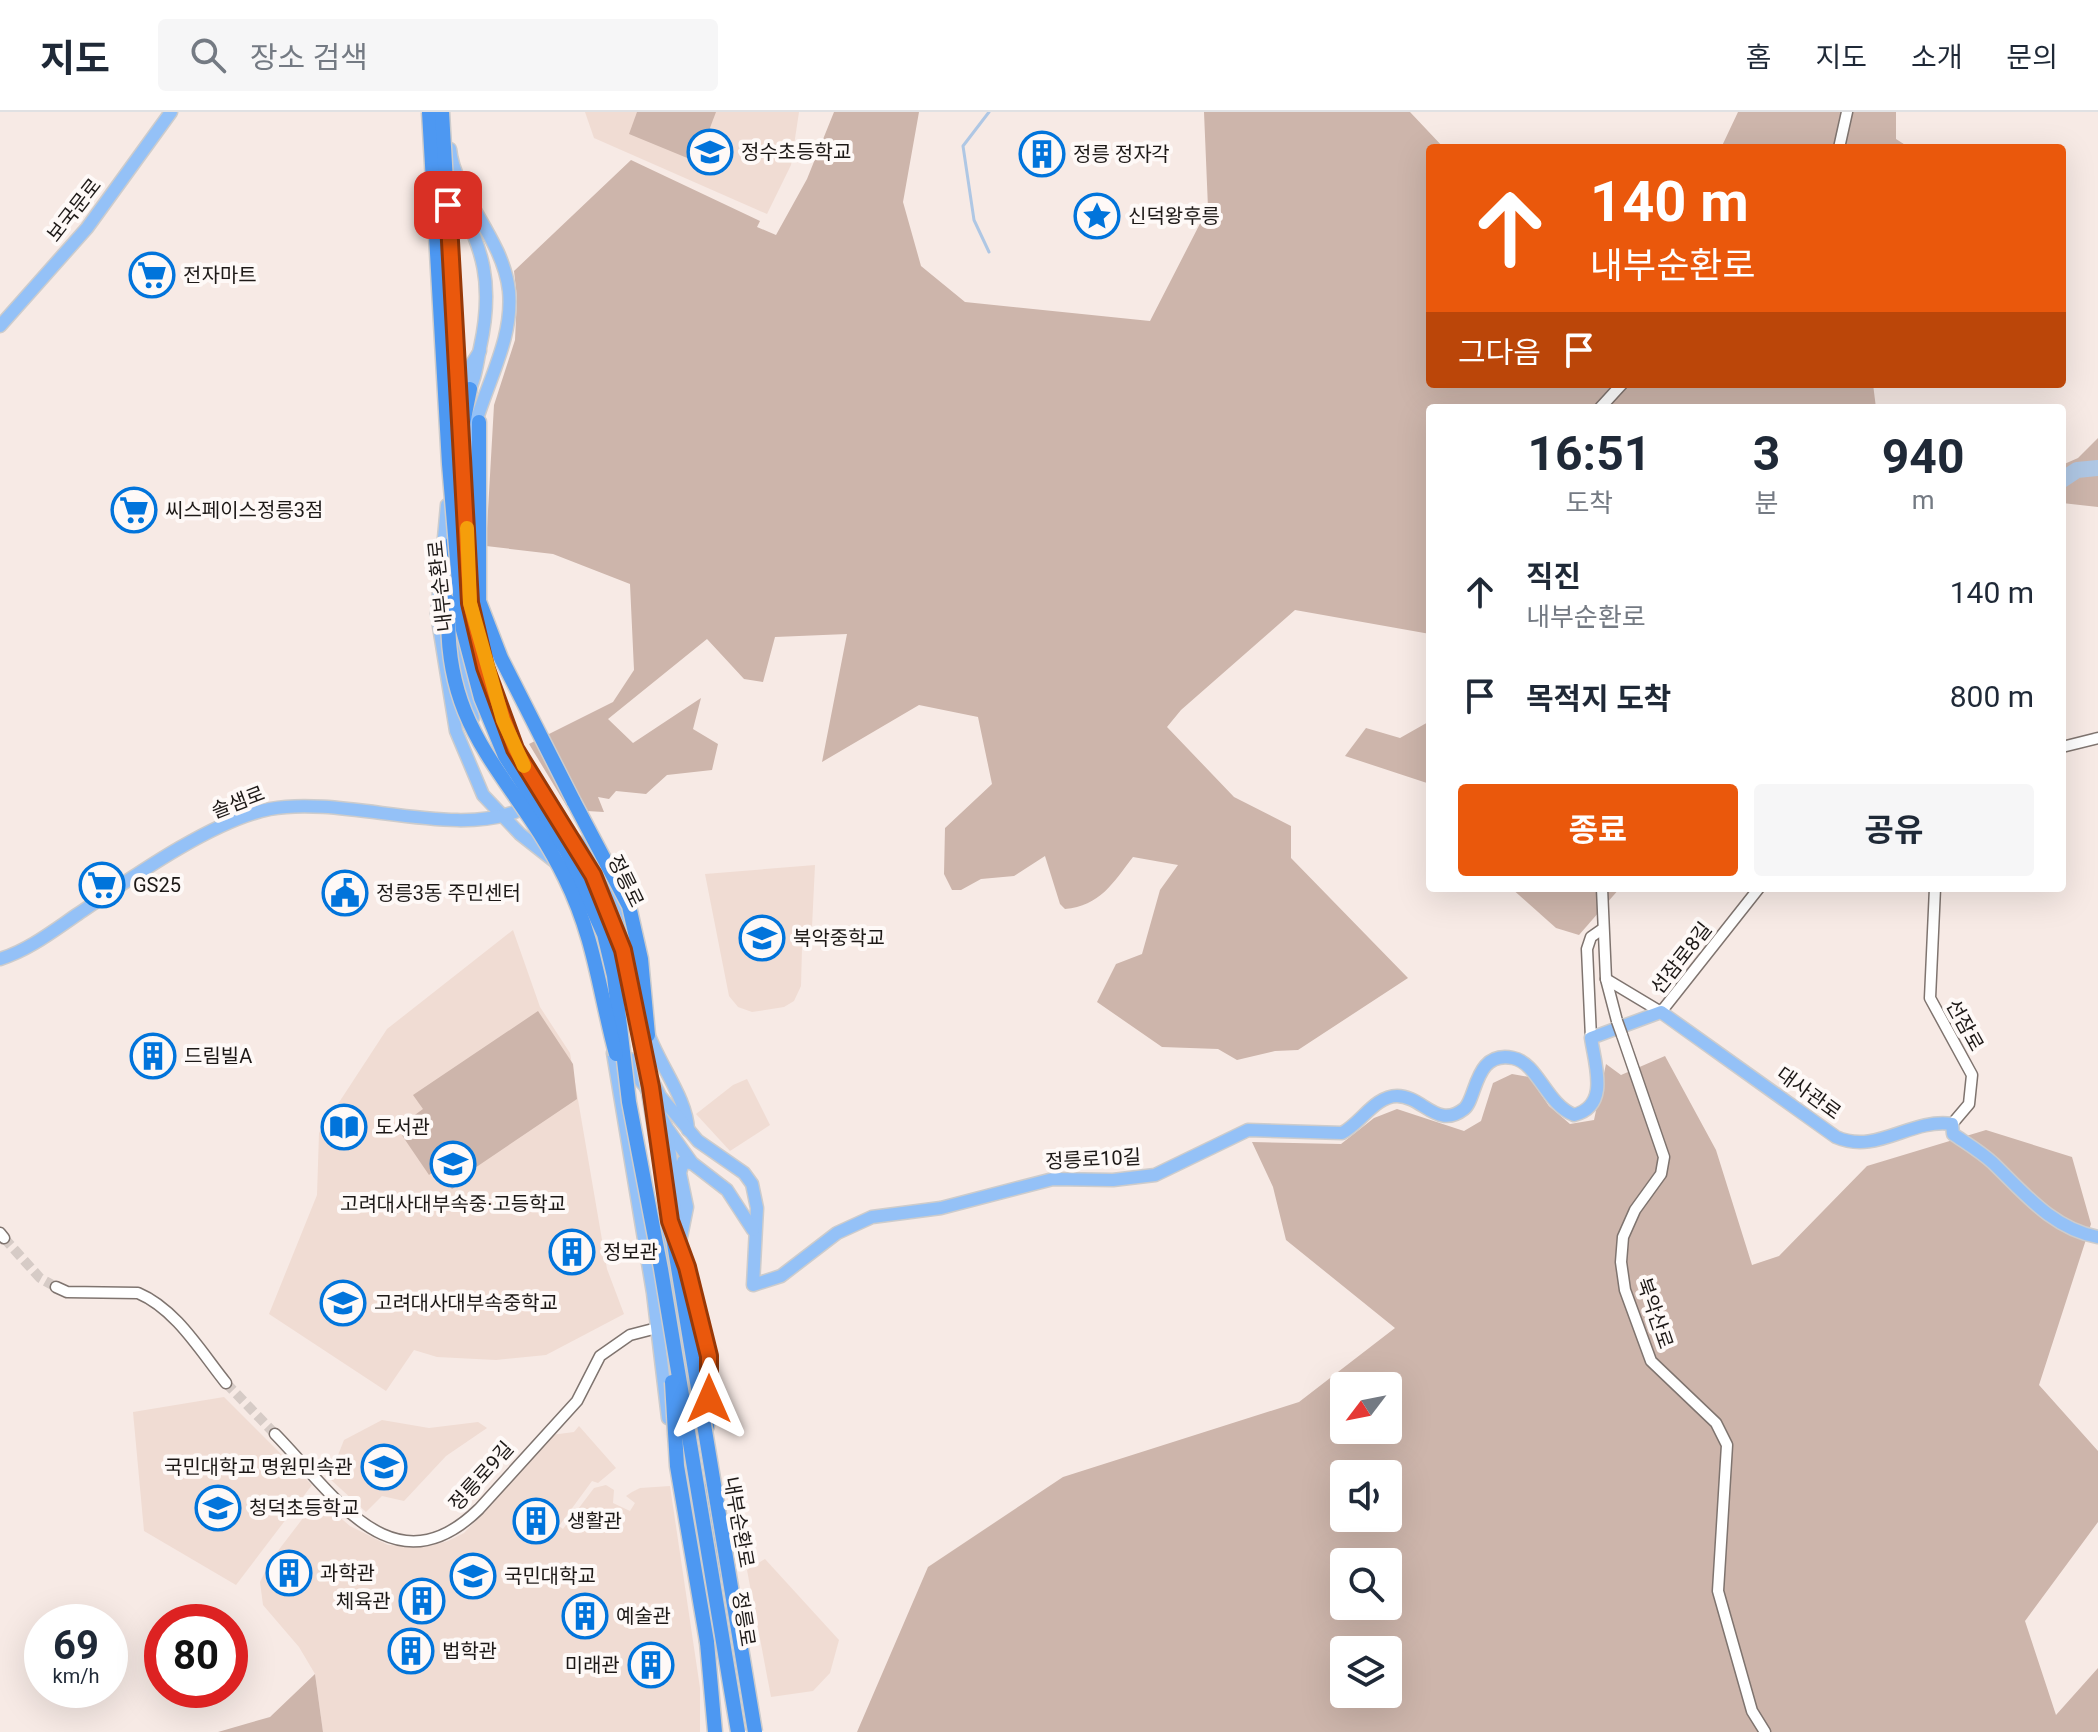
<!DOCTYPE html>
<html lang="ko">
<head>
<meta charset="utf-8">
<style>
  body { margin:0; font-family:Roboto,"Noto Sans KR",sans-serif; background:#f6f6f7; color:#1f2937; height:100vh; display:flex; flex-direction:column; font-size:30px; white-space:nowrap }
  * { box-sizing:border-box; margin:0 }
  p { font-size:26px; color:#747a83 }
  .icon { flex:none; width:44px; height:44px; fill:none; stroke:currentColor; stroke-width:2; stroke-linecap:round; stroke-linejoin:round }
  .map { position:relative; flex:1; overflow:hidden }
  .drawer { position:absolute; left:1426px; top:292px; width:640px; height:488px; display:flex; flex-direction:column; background:#fff; border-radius:8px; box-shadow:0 8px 32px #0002 }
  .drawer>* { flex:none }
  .guide { position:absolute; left:1426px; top:32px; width:640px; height:244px; border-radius:8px; box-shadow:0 8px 32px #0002; background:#ea580c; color:#fff; overflow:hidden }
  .needle { width:52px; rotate:238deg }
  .fabs { position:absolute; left:1330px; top:1260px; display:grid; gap:16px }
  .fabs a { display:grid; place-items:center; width:72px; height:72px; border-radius:8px; background:#fff; box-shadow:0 8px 32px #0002; font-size:40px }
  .speed { position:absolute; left:24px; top:1492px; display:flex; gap:16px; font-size:40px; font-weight:700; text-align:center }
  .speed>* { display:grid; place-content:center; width:104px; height:104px; border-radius:50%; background:#fff; box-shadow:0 8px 32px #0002; line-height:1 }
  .speed small { font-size:20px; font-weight:400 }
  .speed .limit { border:12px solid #d22; background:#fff; color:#111 }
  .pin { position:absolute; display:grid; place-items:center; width:68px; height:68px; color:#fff; margin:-34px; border-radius:16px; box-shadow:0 4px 12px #0006 }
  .me { position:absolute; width:88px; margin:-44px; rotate:0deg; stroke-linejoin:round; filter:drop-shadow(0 0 6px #0008) }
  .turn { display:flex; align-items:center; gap:28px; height:168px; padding:0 32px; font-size:36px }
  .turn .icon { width:104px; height:104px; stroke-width:2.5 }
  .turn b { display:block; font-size:56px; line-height:68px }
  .then { display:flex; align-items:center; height:76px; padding:0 32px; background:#0003; gap:16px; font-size:30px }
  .eta { display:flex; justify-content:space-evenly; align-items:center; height:136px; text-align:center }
  .eta b { font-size:48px; font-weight:700; line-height:56px }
  .button { display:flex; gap:16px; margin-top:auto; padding:16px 32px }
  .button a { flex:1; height:92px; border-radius:8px; background:#ea580c; color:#fff; font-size:32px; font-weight:700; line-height:92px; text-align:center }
  .button a+a { background:#f6f6f7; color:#1f2937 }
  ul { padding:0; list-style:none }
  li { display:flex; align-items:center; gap:24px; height:104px; padding:0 32px }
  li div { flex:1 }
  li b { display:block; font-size:30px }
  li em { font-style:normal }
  header { display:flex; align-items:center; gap:48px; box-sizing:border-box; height:112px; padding:0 40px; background:#fff; border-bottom:2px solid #e0e1e3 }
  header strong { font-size:38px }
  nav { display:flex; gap:44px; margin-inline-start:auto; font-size:28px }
  .search { width:560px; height:72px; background:#f6f6f7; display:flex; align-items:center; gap:20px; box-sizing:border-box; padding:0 28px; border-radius:8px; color:#747a83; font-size:30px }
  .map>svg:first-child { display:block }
  .built { fill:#f0dcd3 }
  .green { fill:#cdb5ab; fill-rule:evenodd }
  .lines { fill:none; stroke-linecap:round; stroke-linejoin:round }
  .stream { stroke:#afc7e4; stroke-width:3 }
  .river { stroke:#afc7e4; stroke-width:16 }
  .minor-tunnel { stroke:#d6cbc6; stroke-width:10; stroke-dasharray:10 5; stroke-linecap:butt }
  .minor-casing { stroke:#7f746f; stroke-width:13 }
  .major-casing { stroke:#cdcccc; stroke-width:15 }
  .highway-casing { stroke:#cdcccc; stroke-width:17 }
  .minor { stroke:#fff; stroke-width:10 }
  .major { stroke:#94c1f7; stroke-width:12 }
  .highway { stroke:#4d98f2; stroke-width:14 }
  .minor-bridge-casing { stroke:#7f746f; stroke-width:13; stroke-linecap:butt }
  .highway-bridge-casing { stroke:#cdcccc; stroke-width:17; stroke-linecap:butt }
  .minor-bridge { stroke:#fff; stroke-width:10 }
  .highway-bridge { stroke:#4d98f2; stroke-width:14 }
  .route-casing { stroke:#983908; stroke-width:20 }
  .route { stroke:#ea580c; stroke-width:14 }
  .slow { stroke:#f59e0b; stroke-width:14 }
  .labels { text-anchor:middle; stroke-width:8; stroke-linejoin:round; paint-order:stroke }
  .poi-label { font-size:20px; fill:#1d1917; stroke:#fef9f7; text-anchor:start }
  .street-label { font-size:20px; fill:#1d1917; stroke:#fef9f7 }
</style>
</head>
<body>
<header>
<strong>지도</strong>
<div class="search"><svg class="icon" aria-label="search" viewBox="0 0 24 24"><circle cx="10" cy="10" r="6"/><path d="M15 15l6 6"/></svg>장소 검색</div>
<nav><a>홈</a><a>지도</a><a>소개</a><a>문의</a></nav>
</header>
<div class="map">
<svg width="2098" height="1620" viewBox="0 0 2098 1620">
  <rect width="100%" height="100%" fill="#f7eae5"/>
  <g class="built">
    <path d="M 585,0 L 799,0 L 791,53 L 767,102 L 594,26 Z"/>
    <path d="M 815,753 L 812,815 L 802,836 L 801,874 L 794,889 L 784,895 L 752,900 L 738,895 L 729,884 L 705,762 Z"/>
    <path d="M 513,818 L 540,895 L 570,941 L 607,1157 L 624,1202 L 546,1243 L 496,1248 L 437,1245 L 414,1238 L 386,1279 L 269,1202 L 317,1083 L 319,1021 L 387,917 Z"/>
    <path d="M 747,967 L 770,1013 L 730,1039 L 696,1002 L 733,973 Z"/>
    <path d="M 224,1285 L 312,1373 L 236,1473 L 144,1419 L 133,1300 Z"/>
    <path d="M 382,1308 L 429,1316 L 478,1310 L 487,1316 L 446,1344 L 404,1389 L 382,1384 L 366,1400 L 329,1366 L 344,1328 Z"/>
    <path d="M 579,1314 L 616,1356 L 598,1371 L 592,1369 L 559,1414 L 563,1417 L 594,1376 L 606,1373 L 614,1378 L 613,1391 L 630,1399 L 635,1391 L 626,1384 L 632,1380 L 640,1376 L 670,1374 L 700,1576 L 700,1620 L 323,1620 L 315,1562 L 299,1535 L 263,1493 L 260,1470 L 271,1448 L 313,1393 L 323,1391 L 350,1414 L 388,1433 L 425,1435 L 448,1429 L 464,1421 L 486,1398 L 551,1323 L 574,1320 Z"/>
    <path d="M 765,1447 L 839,1528 L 830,1561 L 813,1579 L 771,1585 L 747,1458 Z"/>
  </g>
  <g class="green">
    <path d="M 637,0 L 716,0 L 697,50 L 629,22 Z"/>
    <path d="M 834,0 L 919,0 L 903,90 L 921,154 L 965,190 L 1150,209 L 1208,96 L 1204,0 L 1410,0 L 1444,36 L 1430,36 L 1430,272 L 1873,272 L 1876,296 L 1430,296 L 1430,522 L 1295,498 L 1181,598 L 1167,615 L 1234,685 L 1291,714 L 1291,746 L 1408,866 L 1298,938 L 1275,939 L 1237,948 L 1218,937 L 1162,935 L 1097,890 L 1116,852 L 1142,842 L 1160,778 L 1178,753 L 1133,745 C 1113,771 1100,794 1065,797 L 1060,792 L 1045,744 L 1014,764 L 981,767 L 961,778 L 952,778 L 944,762 L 945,716 L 992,672 L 978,605 L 919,593 L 822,650 L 847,522 L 775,525 L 763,570 L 744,567 L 707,527 L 608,607 L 633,631 L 701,586 L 693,617 L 718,632 L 712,658 L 667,663 L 646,682 L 616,679 L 609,687 L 598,685 L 604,700 L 569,698 L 529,632 L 613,590 L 634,558 L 630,472 L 553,442 L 486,434 L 494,293 L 515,228 L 517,186 L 514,159 L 631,48 L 760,109 L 757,115 L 776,123 L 807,67 Z"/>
    <path d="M 1738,0 L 1896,0 L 1896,27 L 1910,36 L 1721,36 Z"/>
    <path d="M 2098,326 L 2098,395 L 2062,391 L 2062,353 L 2078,346 Z"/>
    <path d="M 1430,609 L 1430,672 L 1345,644 L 1366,616 L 1400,626 Z"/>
    <path d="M 1511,776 L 1620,776 L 1579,823 L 1556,816 Z"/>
    <path d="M 538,899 L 573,952 L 577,987 L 466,1062 L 468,1067 L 452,1077 L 434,1059 L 429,1063 L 397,1016 L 423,997 L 413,983 Z"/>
    <path d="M 1665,944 L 1716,1038 L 1752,1153 L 1779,1144 L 1867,1054 L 1986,1018 L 2072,1045 L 2091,1112 L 2039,1273 L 2098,1339 L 2098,1410 L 2025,1509 L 2056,1603 L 2098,1556 L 2098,1620 L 857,1620 L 928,1455 L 1063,1365 L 1299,1290 L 1395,1216 L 1286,1128 L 1273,1075 L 1252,1030 L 1341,1032 L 1374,1006 L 1397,997 L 1464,1019 L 1481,1009 L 1493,971 L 1512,962 L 1529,965 L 1549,994 L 1570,1012 L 1594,1008 L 1606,952 L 1621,963 ZM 1344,1274 L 1388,1274 L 1388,1318 L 1344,1318 ZM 1344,1362 L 1388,1362 L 1388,1406 L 1344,1406 ZM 1344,1450 L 1388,1450 L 1388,1494 L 1344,1494 ZM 1344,1538 L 1388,1538 L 1388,1582 L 1344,1582 Z"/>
    <path d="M 315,1562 L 323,1620 L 218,1620 L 270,1605 Z"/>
  </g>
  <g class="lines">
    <path class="stream" d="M 989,140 L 974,108 L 963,34 L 989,0"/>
    <path class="river" d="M 2062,368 L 2077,358 L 2098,356"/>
    <g class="minor-tunnel">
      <path d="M 4,1126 L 40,1166 L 56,1175"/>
      <path d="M 226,1271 L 275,1322"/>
    </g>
    <g class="minor-casing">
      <g id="minor">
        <path d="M 1839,36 L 1847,0"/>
        <path d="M 1600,296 L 1622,272"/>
        <path d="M 2062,635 L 2098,626"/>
        <path d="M 1602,776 L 1606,867 L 1617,909"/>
        <path d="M 1935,776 L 1930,886 L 1972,963 L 1969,992 L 1952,1012"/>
        <path d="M 1606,867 L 1661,900 L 1759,776"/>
        <path d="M 1622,923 L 1664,1045 L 1661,1062 L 1635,1098 L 1623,1125 L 1621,1150 L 1625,1178 L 1651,1249 L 1716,1311 L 1727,1333 L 1718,1479 L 1752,1599 L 1765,1620"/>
        <path d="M 1591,926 L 1587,837 L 1591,825 L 1601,818"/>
        <path d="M 0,1121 L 4,1126"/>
        <path d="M 56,1175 L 67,1180 L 138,1181 C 176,1197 201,1240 226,1271"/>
        <path d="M 275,1322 C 334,1382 393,1481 479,1397 L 577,1289 L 600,1244 L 630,1223 L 657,1216 L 662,1220"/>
      </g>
    </g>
    <g class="major-casing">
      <g id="major">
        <path d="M 450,37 C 455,84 503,125 509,179 C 515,241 467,298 468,359"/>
        <path d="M 447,61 C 477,131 497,158 480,236 C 477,252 475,270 466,284"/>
        <path d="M 0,214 L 87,116 L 171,0"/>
        <path d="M 457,275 L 480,239"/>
        <path d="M 447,393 L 437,502 L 456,619 L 483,683 L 520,722 L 553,748"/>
        <path d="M 462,533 L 473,606"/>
        <path d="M 574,727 C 614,757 629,816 637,864"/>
        <path d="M 582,793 L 599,839"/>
        <path d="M 0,847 C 29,838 53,819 78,802 C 128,768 212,708 270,697 C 345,683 456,728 522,697"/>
        <path d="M 646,915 C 656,949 687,985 688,1018"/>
        <path d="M 613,941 L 653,1181 L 668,1306"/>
        <path d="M 617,946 L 643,949 L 660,984 L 698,1029 L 744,1061 L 752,1072 L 757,1096 L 753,1173 L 781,1164 L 837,1121 L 872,1105 L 941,1096 L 1053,1067 L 1113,1068 L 1155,1063 L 1248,1018 L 1342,1021 C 1360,1012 1375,984 1397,984 C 1423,984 1437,1018 1464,997 C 1477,987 1474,938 1513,946 C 1538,951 1546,992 1574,1003 C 1610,994 1595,953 1591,926 L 1661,900 L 1836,1025 C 1877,1043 1910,1006 1952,1012 L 1953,1022 C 1966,1031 1981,1040 1993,1051 C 2024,1081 2053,1117 2098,1125"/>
        <path d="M 622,948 L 645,974 L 667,1016 L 692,1051 L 727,1078 L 753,1118"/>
        <path d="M 667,1019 L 676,1089 L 673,1112"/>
        <path d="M 665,1120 L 690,1292"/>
        <path d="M 678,1140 L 687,1095 L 680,1061 L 683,1050 L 692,1051"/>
      </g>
    </g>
    <g class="highway-casing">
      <g id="highway">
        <path d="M 479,310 L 479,489 L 501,546 L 574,690"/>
        <path d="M 463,312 L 470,277"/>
        <path d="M 449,490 L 451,432"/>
        <path d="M 702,1211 L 710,1268 L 707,1314"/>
        <path d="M 709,1378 L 717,1461"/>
        <path d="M 707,1530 L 715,1620"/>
      </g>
    </g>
    <use href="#minor" class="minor"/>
    <use href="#major" class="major"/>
    <use href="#highway" class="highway"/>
    <g class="minor-bridge-casing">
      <path id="minor-bridge" d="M 1617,909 L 1622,923"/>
    </g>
    <g class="highway-bridge-casing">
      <g id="highway-bridge">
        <path d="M 429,0 L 449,352 L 463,518 L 481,586 L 505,644 L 567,740 L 604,822 L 614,864 L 629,990 L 661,1157 L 738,1620"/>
        <path d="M 442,0 L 470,491 L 485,555 L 515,637 L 593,763 L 615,812 L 629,860 L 755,1620"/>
        <path d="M 449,490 C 440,622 515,663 565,766 C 595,827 599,879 616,942"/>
        <path d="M 574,690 L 629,794 L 641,847 L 648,923"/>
        <path d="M 684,1146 L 702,1211"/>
        <path d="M 672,1270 L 677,1354 L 707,1530"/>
      </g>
    </g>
    <use href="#minor-bridge" class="minor-bridge"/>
    <use href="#highway-bridge" class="highway-bridge"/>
  </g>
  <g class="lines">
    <g class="route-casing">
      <path id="route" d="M 448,93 L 470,491 L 485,555 L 515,637 L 593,763 L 623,838 L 651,975 L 670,1109 L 687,1155 L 709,1244 L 709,1287"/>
    </g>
    <use href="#route" class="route"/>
    <path class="slow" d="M 467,416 L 470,491 L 503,608 L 524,654"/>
  </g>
  <defs>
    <g id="school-ring" transform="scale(2.3)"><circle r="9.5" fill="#fef9f7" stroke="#0174db" stroke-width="1.5"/><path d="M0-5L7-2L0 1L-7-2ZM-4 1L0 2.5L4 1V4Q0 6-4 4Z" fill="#0174db"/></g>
    <g id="building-ring" transform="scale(2.3)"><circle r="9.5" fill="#fef9f7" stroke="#0174db" stroke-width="1.5"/><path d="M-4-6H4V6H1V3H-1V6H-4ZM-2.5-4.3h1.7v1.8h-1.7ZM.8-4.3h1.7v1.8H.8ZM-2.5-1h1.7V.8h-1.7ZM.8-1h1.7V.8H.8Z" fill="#0174db"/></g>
    <g id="sight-ring" transform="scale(2.3)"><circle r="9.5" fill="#fef9f7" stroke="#0174db" stroke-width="1.5"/><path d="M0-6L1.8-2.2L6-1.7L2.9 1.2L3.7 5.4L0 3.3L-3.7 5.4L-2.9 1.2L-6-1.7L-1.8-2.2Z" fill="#0174db"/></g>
    <g id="supermarket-ring" transform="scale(2.3)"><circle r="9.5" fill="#fef9f7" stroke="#0174db" stroke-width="1.5"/><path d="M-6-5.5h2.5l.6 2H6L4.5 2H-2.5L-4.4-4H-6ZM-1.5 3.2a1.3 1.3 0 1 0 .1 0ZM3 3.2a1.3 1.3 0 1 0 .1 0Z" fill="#0174db"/></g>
    <g id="civic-ring" transform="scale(2.3)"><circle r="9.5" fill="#fef9f7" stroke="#0174db" stroke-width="1.5"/><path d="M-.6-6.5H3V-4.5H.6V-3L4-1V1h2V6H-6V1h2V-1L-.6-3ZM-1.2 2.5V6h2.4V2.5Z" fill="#0174db"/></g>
    <g id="library-ring" transform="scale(2.3)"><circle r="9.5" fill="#fef9f7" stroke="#0174db" stroke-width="1.5"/><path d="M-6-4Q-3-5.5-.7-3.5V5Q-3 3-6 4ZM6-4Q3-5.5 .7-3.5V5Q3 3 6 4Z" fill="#0174db"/></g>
    <g id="university-ring" transform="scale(2.3)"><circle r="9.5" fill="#fef9f7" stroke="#0174db" stroke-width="1.5"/><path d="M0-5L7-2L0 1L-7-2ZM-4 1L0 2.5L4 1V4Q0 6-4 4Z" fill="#0174db"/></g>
  </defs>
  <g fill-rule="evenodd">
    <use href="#school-ring" x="710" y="40"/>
    <use href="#building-ring" x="1042" y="42"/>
    <use href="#sight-ring" x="1097" y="104"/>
    <use href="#supermarket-ring" x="152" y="163"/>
    <use href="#supermarket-ring" x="134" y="398"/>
    <use href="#supermarket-ring" x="102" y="773"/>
    <use href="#civic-ring" x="345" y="781"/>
    <use href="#school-ring" x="762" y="826"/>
    <use href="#building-ring" x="153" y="944"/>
    <use href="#library-ring" x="344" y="1015"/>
    <use href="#school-ring" x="453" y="1052"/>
    <use href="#building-ring" x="572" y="1140"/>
    <use href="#school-ring" x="343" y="1191"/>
    <use href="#school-ring" x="384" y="1355"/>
    <use href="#school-ring" x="218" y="1396"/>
    <use href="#building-ring" x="536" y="1409"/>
    <use href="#building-ring" x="289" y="1461"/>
    <use href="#university-ring" x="473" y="1464"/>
    <use href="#building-ring" x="422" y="1489"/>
    <use href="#building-ring" x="585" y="1504"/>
    <use href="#building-ring" x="411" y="1539"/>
    <use href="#building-ring" x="651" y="1553"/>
  </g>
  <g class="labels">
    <g class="poi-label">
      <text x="741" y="47">정수초등학교</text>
      <text x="1073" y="49">정릉 정자각</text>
      <text x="1128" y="111">신덕왕후릉</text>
      <text x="183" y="170">전자마트</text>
      <text x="165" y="405">씨스페이스정릉3점</text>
      <text x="133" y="780">GS25</text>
      <text x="376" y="788">정릉3동 주민센터</text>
      <text x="793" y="833">북악중학교</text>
      <text x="184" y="951">드림빌A</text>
      <text x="375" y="1022">도서관</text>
      <text x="453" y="1099" text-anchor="middle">고려대사대부속중·고등학교</text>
      <text x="603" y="1147">정보관</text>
      <text x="374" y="1198">고려대사대부속중학교</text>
      <text x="353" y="1362" text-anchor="end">국민대학교 명원민속관</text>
      <text x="249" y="1403">청덕초등학교</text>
      <text x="567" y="1416">생활관</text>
      <text x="320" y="1468">과학관</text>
      <text x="504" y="1471">국민대학교</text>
      <text x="391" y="1496" text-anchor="end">체육관</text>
      <text x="616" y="1511">예술관</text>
      <text x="442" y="1546">법학관</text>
      <text x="620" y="1560" text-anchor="end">미래관</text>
    </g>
    <g class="street-label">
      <text transform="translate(74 98) rotate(-52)" y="7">보국문로</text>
      <text transform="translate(440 474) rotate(-96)" y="7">내부순환로</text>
      <text transform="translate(238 690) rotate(-21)" y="7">솔샘로</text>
      <text transform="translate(626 769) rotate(64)" y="7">정릉로</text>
      <text transform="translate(1681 846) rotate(-52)" y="7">선잠로8길</text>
      <text transform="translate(1965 913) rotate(61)" y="7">선잠로</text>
      <text transform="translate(1809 981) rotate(36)" y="7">대사관로</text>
      <text transform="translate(1093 1047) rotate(-3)" y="7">정릉로10길</text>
      <text transform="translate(1655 1201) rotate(71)" y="7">북악산로</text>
      <text transform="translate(481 1364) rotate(-48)" y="7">정릉로9길</text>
      <text transform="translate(739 1410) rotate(80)" y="7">내부순환로</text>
      <text transform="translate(744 1507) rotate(81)" y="7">정릉로</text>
    </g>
  </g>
</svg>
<div class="fabs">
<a><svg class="needle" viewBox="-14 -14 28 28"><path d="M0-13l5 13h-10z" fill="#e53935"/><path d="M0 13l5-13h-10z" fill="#747a83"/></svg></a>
<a><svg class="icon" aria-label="sound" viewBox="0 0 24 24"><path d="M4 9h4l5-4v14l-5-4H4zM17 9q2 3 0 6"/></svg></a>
<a><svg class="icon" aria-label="search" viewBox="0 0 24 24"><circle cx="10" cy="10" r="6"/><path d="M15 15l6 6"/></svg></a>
<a><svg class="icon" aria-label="layers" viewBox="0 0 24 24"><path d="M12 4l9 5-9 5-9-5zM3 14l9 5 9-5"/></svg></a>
</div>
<div class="speed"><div>69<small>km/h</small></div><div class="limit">80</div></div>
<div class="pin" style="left:448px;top:93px;background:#d93025"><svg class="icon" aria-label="arrive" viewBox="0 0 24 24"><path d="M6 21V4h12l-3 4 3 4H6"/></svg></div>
<svg class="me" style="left:709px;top:1287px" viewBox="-20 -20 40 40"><path d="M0-17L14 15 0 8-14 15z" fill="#ea580c" stroke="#fff" stroke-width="4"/></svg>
<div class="guide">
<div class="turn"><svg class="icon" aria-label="ahead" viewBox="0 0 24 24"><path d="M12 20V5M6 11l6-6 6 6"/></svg><div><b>140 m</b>내부순환로</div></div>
<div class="then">그다음<svg class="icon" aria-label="arrive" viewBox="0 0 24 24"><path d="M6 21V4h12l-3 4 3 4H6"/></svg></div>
</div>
<section class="drawer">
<div class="eta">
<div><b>16:51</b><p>도착</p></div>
<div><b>3</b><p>분</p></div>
<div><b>940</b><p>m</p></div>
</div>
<ul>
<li><svg class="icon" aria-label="ahead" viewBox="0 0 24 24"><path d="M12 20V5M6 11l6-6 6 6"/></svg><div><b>직진</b><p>내부순환로</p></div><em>140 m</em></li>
<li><svg class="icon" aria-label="arrive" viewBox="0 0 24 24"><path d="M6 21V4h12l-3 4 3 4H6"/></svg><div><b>목적지 도착</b></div><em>800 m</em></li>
</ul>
<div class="button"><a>종료</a><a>공유</a></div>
</section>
</div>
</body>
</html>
